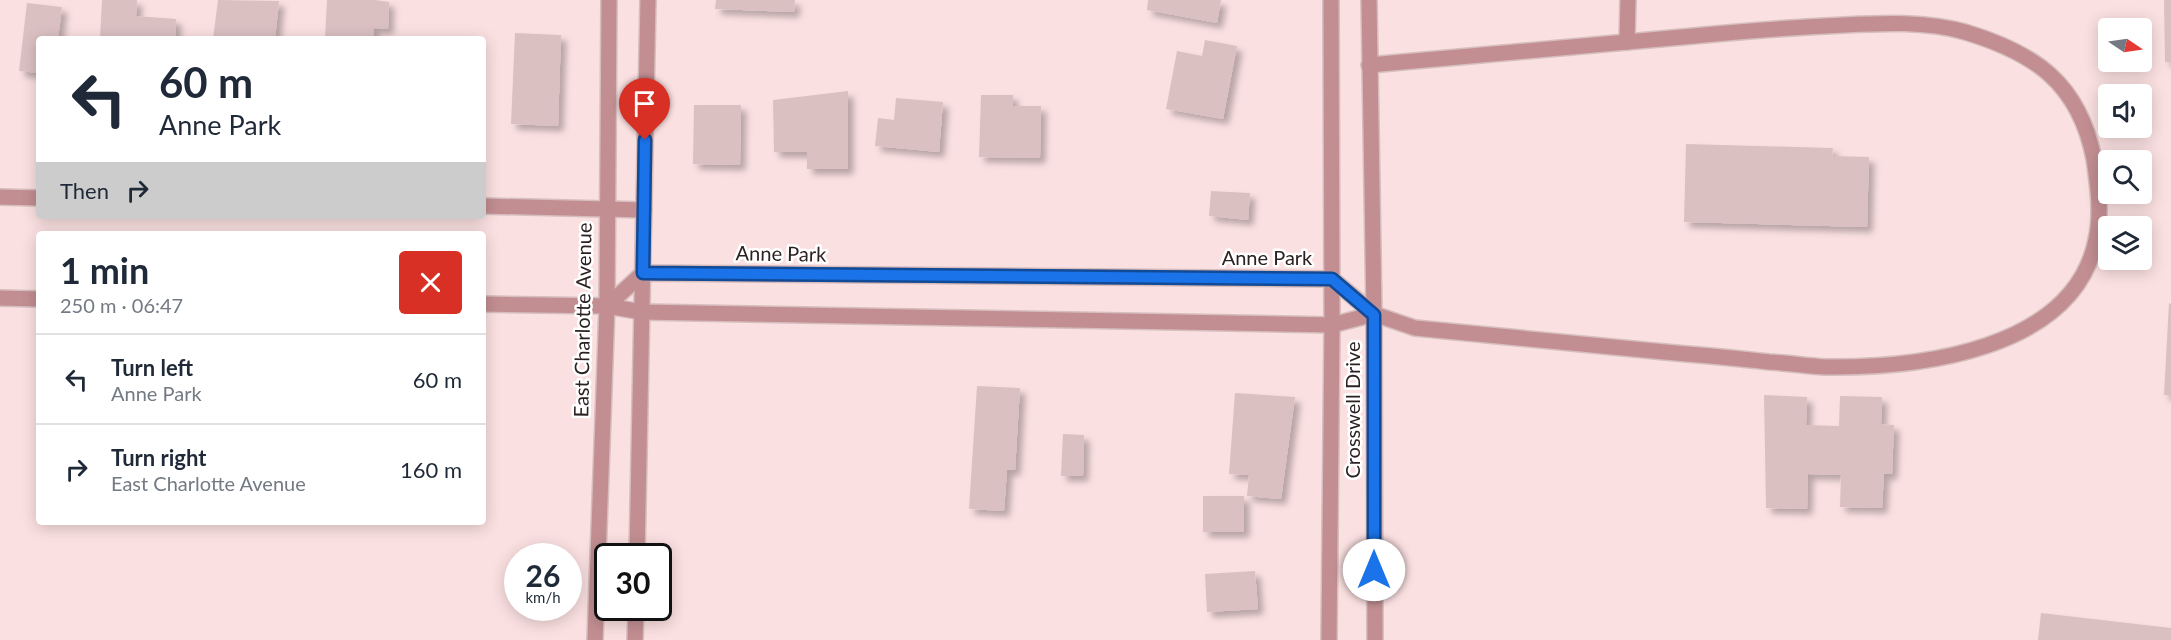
<!DOCTYPE html>
<html lang="en">
<head>
<meta charset="utf-8">
<style>
  body { margin:0; font-family:Lato,sans-serif; background:#f6f6f7; color:#1f2937; height:100vh; display:flex; flex-direction:column; font-size:22px; white-space:nowrap }
  * { box-sizing:border-box; margin:0 }
  p { font-size:20px; color:#747a83 }
  .icon { flex:none; width:33px; height:33px; fill:none; stroke:currentColor; stroke-width:2; stroke-linecap:round; stroke-linejoin:round }
  .map { position:relative; flex:1; overflow:hidden }
  .drawer { position:absolute; left:36px; top:231px; width:450px; height:294px; display:flex; flex-direction:column; background:#fff; border-radius:6px; box-shadow:0 3px 15px #0003 }
  .drawer>* { flex:none }
  .banner { position:absolute; left:36px; top:36px; width:450px; height:183px; border-radius:6px; box-shadow:0 3px 15px #0003; background:#fff; color:#1f2937; overflow:hidden }
  .needle { width:39px; rotate:103deg }
  .fabs { position:absolute; left:2098px; top:18px; display:grid; gap:12px }
  .fabs a { display:grid; place-items:center; width:54px; height:54px; border-radius:6px; background:#fff; box-shadow:0 3px 15px #0003; font-size:30px }
  .speed { position:absolute; left:504px; top:543px; display:flex; gap:12px; font-size:30px; font-weight:700; text-align:center }
  .speed>* { display:grid; place-content:center; width:78px; height:78px; border-radius:50%; background:#fff; box-shadow:0 3px 15px #0003; line-height:1 }
  .speed small { font-size:15px; font-weight:400 }
  .speed .limit { border:3px solid #111; border-radius:9px; background:#fff; color:#111 }
  .pin { position:absolute; display:grid; place-items:center; width:51px; height:51px; color:#fff; margin:-62px -26px; border-radius:50% 50% 50% 0; rotate:-45deg; box-shadow:0 0 6px #0007 }
  .pin .icon { rotate:45deg }
  .me { position:absolute; width:66px; margin:-33px; rotate:0deg; stroke-linejoin:round; filter:drop-shadow(0 0 4px #0008) }
  .turn { display:flex; align-items:center; gap:21px; height:126px; padding:0 24px; font-size:27px }
  .turn .icon { width:78px; height:78px; stroke-width:2.5 }
  .turn b { display:block; font-size:42px; line-height:51px }
  .then { display:flex; align-items:center; height:57px; padding:0 24px; background:#0003; gap:12px; font-size:22px }
  .round { display:grid; place-items:center; flex:none; width:63px; height:63px; border-radius:6px; background:#f6f6f7 }
  .summary { display:flex; align-items:center; justify-content:space-between; height:102px; padding:0 24px }
  h1 { font-size:36px; font-weight:700; line-height:45px }
  ul { padding:0; list-style:none }
  li { display:flex; align-items:center; gap:18px; height:90px; padding:0 24px; border-top:2px solid #e0e1e3 }
  li div { flex:1 }
  li b { display:block; font-size:22px }
  li em { font-style:normal }
  .map>svg:first-child { display:block }
  .building { fill:#dbc0c2; filter:url(#shadow) }
  .lines { fill:none; stroke-linecap:round; stroke-linejoin:round }
  .minor-casing { stroke:#d6bebf; stroke-width:18 }
  .minor { stroke:#c28e92; stroke-width:15 }
  .route-casing { stroke:#114b97; stroke-width:15 }
  .route { stroke:#1a73e8; stroke-width:10 }
  .labels { text-anchor:middle; stroke-width:5; stroke-linejoin:round; paint-order:stroke }
  .street-label { font-size:20px; fill:#2b2122; stroke:#fff }
</style>
</head>
<body>
<div class="map">
<svg width="2171" height="640" viewBox="0 0 2171 640">
  <defs>
    <filter id="shadow"><feDropShadow dx="5.5" dy="5.5" stdDeviation="3" flood-color="#0004"/></filter>
  </defs>
  <rect width="100%" height="100%" fill="#fbe0e1"/>
  <g class="building">
    <path d="M 102,0 L 137,0 L 136,16 L 176,19 L 175,39 L 100,39 Z"/>
    <path d="M 218,0 L 279,1 L 275,39 L 213,39 Z"/>
    <path d="M 327,0 L 375,0 L 389,2 L 388,29 L 374,28 L 373,39 L 325,39 Z"/>
    <path d="M 716,0 L 795,0 L 794,12 L 715,9 Z"/>
    <path d="M 1148,0 L 1221,0 L 1217,23 L 1147,10 Z"/>
    <path d="M 2164,0 L 2171,0 L 2171,62 L 2165,62 Z"/>
    <path d="M 27,3 L 62,7 L 58,39 L 39,39 L 39,73 L 19,71 Z"/>
    <path d="M 515,33 L 561,35 L 558,126 L 511,124 Z"/>
    <path d="M 1205,40 L 1237,46 L 1223,119 L 1166,109 L 1177,51 L 1202,56 Z"/>
    <path d="M 848,91 L 848,169 L 807,169 L 807,152 L 774,152 L 773,100 Z"/>
    <path d="M 981,95 L 1013,95 L 1013,106 L 1041,106 L 1040,158 L 979,157 Z"/>
    <path d="M 896,98 L 943,102 L 939,152 L 875,146 L 878,118 L 894,120 Z"/>
    <path d="M 694,105 L 741,105 L 740,165 L 693,164 Z"/>
    <path d="M 1686,144 L 1833,148 L 1832,156 L 1869,157 L 1867,227 L 1684,222 Z"/>
    <path d="M 1211,191 L 1250,193 L 1248,220 L 1209,216 Z"/>
    <path d="M 2169,303 L 2171,304 L 2171,395 L 2164,395 Z"/>
    <path d="M 977,386 L 1020,388 L 1015,470 L 1007,470 L 1004,511 L 969,509 Z"/>
    <path d="M 1235,393 L 1295,397 L 1281,499 L 1247,496 L 1249,475 L 1229,474 Z"/>
    <path d="M 1764,395 L 1807,397 L 1806,425 L 1839,426 L 1840,396 L 1882,397 L 1881,424 L 1894,425 L 1892,474 L 1884,474 L 1882,508 L 1840,507 L 1841,475 L 1808,474 L 1807,509 L 1766,508 Z"/>
    <path d="M 1063,434 L 1084,435 L 1083,476 L 1061,476 Z"/>
    <rect x="1203" y="496" width="41" height="36"/>
    <path d="M 1255,571 L 1258,609 L 1207,612 L 1205,574 Z"/>
    <path d="M 2041,613 L 2171,628 L 2171,640 L 2038,640 Z"/>
  </g>
  <g class="lines">
    <g class="minor-casing">
      <g id="minor">
        <path d="M 1369,0 L 1374,314 L 1375,640"/>
        <path d="M 1627,42 L 1628,0"/>
        <path d="M 0,197 L 39,198"/>
        <path d="M 483,206 L 644,210"/>
        <path d="M 0,298 L 39,299"/>
        <path d="M 483,304 L 607,306 L 642,312 L 1332,325 L 1374,314"/>
        <path d="M 607,306 L 643,273 L 1332,279 L 1374,314 L 1415,328 C 1499,336 1582,344 1665,352 C 1700,355 1734,358 1769,362 C 1788,363 1807,366 1826,367 C 1918,368 2073,351 2096,240 C 2102,213 2098,186 2094,159 C 2079,83 2035,53 1965,32 C 1927,21 1883,23 1844,25 C 1801,27 1758,30 1715,34 C 1600,45 1485,55 1369,65"/>
        <path d="M 637,556 L 648,0"/>
        <path d="M 595,640 L 607,306 L 609,0"/>
        <path d="M 635,640 L 636,608"/>
        <path d="M 1329,640 L 1332,325 L 1331,0"/>
      </g>
    </g>
    <use href="#minor" class="minor"/>
  </g>
  <g class="lines">
    <g class="route-casing">
      <path id="route" d="M 645,140 L 643,273 L 1332,279 L 1374,315 L 1374,570"/>
    </g>
    <use href="#route" class="route"/>
  </g>
  <g class="labels">
    <g class="street-label">
      <text transform="translate(781 254) rotate(1)" y="7">Anne Park</text>
      <text x="1267" y="265">Anne Park</text>
      <text transform="translate(583 320) rotate(-89)" y="7">East Charlotte Avenue</text>
      <text transform="translate(1353 410) rotate(-90)" y="7">Crosswell Drive</text>
    </g>
  </g>
</svg>
<div class="fabs">
<a><svg class="needle" viewBox="-14 -14 28 28"><path d="M0-13l5 13h-10z" fill="#e53935"/><path d="M0 13l5-13h-10z" fill="#747a83"/></svg></a>
<a><svg class="icon" aria-label="sound" viewBox="0 0 24 24"><path d="M4 9h4l5-4v14l-5-4H4zM17 9q2 3 0 6"/></svg></a>
<a><svg class="icon" aria-label="search" viewBox="0 0 24 24"><circle cx="10" cy="10" r="6"/><path d="M15 15l6 6"/></svg></a>
<a><svg class="icon" aria-label="layers" viewBox="0 0 24 24"><path d="M12 4l9 5-9 5-9-5zM3 14l9 5 9-5"/></svg></a>
</div>
<div class="speed"><div>26<small>km/h</small></div><div class="limit">30</div></div>
<div class="pin" style="left:645px;top:140px;background:#d93025"><svg class="icon" aria-label="arrive" viewBox="0 0 24 24"><path d="M6 21V4h12l-3 4 3 4H6"/></svg></div>
<svg class="me" style="left:1374px;top:570px" viewBox="-20 -20 40 40"><circle r="19" fill="#fff"/><path d="M0-13L10 11 0 6-10 11z" fill="#1a73e8"/></svg>
<div class="banner">
<div class="turn"><svg class="icon" aria-label="left" viewBox="0 0 24 24"><path d="M17 20v-9H6M10 6l-5 5 5 5"/></svg><div><b>60 m</b>Anne Park</div></div>
<div class="then">Then<svg class="icon" aria-label="right" viewBox="0 0 24 24"><path d="M7 20v-9h11M14 6l5 5-5 5"/></svg></div>
</div>
<section class="drawer">
<div class="summary"><div><h1>1 min</h1><p>250 m · 06:47</p></div><a class="round" style="background:#d93025;color:#fff"><svg class="icon" aria-label="close" viewBox="0 0 24 24"><path d="M6 6l12 12M18 6L6 18"/></svg></a></div>
<ul>
<li><svg class="icon" aria-label="left" viewBox="0 0 24 24"><path d="M17 20v-9H6M10 6l-5 5 5 5"/></svg><div><b>Turn left</b><p>Anne Park</p></div><em>60 m</em></li>
<li><svg class="icon" aria-label="right" viewBox="0 0 24 24"><path d="M7 20v-9h11M14 6l5 5-5 5"/></svg><div><b>Turn right</b><p>East Charlotte Avenue</p></div><em>160 m</em></li>
</ul>
</section>
</div>
</body>
</html>
